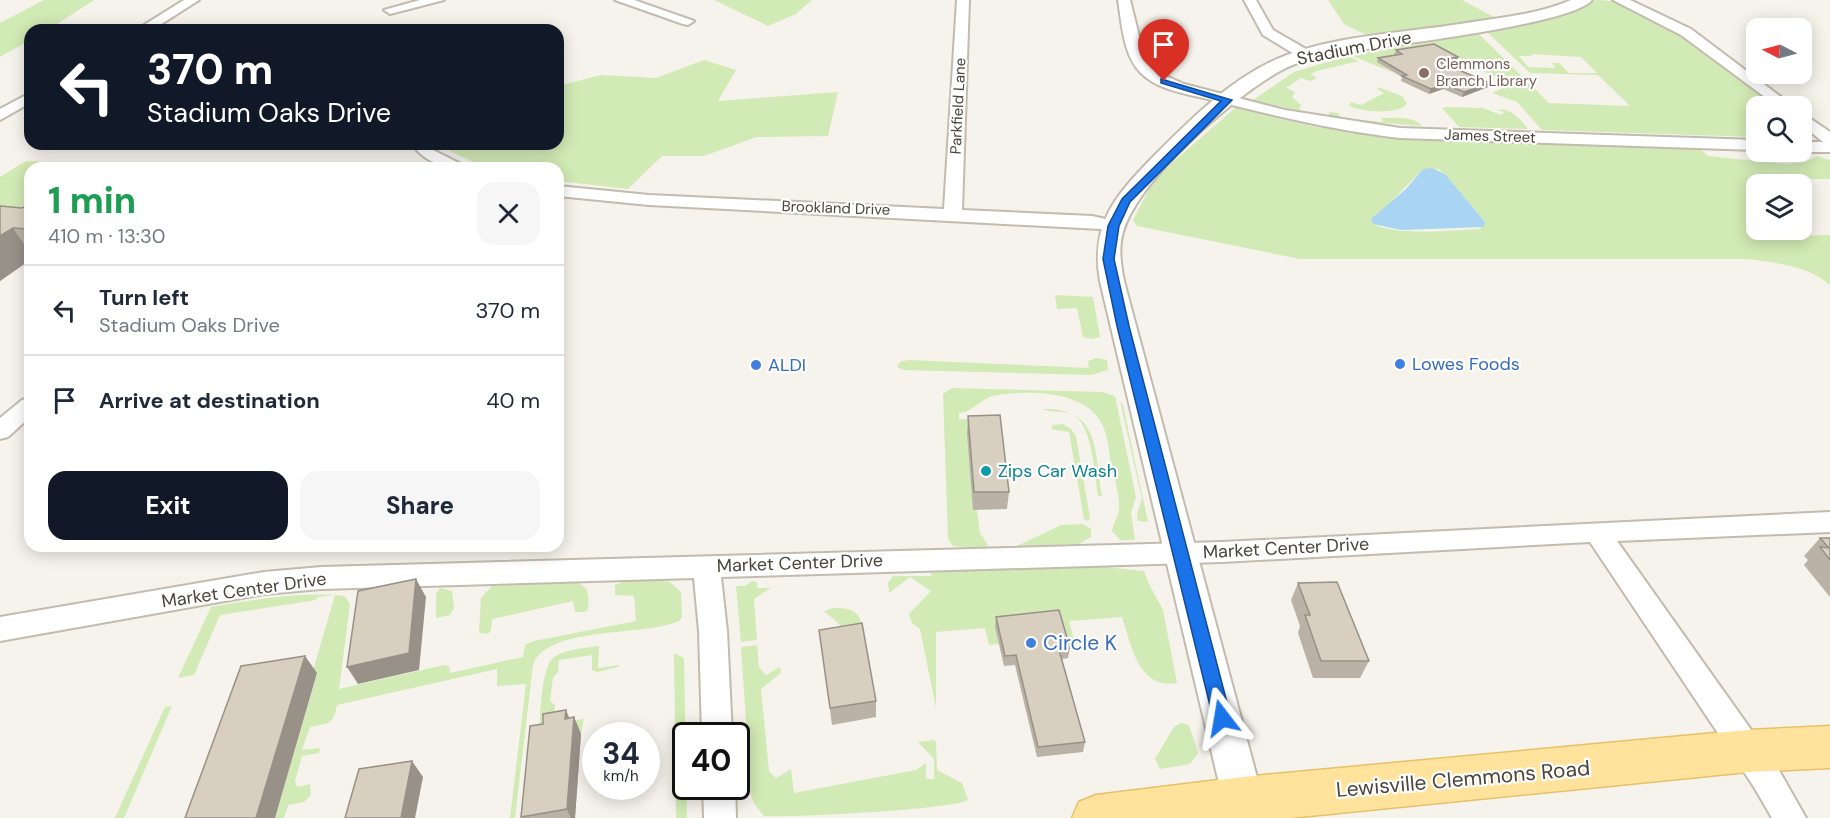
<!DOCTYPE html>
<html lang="en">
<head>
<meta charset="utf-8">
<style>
  body { margin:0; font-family:"DM Sans",sans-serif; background:#f6f6f7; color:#1f2937; height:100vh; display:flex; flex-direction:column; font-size:22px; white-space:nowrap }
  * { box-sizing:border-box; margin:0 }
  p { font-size:20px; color:#747a83 }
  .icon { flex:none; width:33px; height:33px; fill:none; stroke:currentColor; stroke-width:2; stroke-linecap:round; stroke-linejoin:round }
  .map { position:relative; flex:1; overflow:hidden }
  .drawer { position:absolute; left:24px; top:162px; width:540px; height:390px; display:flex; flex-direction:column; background:#fff; border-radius:18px; box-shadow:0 3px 15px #0003 }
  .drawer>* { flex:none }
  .hud { position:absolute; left:24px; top:24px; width:540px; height:126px; border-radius:18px; box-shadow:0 3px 15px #0003; background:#111827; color:#fff; overflow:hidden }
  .needle { width:39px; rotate:276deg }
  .tools { position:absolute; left:1746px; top:18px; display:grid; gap:12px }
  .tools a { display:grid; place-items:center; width:66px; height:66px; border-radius:12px; background:#fff; box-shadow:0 3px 15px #0003; font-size:30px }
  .speed { position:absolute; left:582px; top:722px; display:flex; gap:12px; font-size:30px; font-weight:700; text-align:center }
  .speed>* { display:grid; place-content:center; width:78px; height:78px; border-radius:50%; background:#fff; box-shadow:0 3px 15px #0003; line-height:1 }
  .speed small { font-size:15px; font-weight:400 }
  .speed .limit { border:3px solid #111; border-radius:9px; background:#fff; color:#111 }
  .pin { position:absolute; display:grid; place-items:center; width:51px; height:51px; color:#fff; margin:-62px -26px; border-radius:50% 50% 50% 0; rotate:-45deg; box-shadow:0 0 6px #0007 }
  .pin .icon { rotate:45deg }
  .me { position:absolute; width:66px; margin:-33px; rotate:346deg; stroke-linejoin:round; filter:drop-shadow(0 0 4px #0008) }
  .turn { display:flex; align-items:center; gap:21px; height:126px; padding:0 24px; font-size:27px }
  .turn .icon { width:78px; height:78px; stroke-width:2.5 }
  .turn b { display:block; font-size:42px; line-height:51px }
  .round { display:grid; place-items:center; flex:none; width:63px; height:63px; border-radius:18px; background:#f6f6f7 }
  .headline { display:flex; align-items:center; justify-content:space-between; height:102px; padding:0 24px }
  h1 { font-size:36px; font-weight:800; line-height:45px; color:#1e9e55 }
  .action { display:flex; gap:12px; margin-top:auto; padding:12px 24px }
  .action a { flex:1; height:69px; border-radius:18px; background:#111827; color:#fff; font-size:24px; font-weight:800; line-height:69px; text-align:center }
  .action a+a { background:#f6f6f7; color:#1f2937 }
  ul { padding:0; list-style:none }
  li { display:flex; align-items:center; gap:18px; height:90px; padding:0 24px; border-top:2px solid #e0e1e3 }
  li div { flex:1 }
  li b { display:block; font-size:22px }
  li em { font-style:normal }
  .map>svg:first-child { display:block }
  .green { fill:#d2eab5; fill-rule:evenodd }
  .water { fill:#a9d4f2 }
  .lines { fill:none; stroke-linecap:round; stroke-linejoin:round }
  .minor-casing { stroke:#c2bbae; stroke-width:4 }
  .tertiary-casing { stroke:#c2bbae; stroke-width:4 }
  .primary-casing { stroke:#e6c16a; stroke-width:3 }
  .minor { fill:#fff; fill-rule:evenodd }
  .tertiary { fill:#fff; fill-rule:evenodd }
  .primary { fill:#ffe39c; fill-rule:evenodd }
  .wall { fill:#bab2a6 }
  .shaded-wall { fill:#979187 }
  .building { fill:#d8cfc1; stroke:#979187; stroke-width:1.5 }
  .route { fill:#1a73e8; stroke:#114b97; stroke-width:1.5 }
  .education-dot { fill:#8d6e63; stroke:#fff; stroke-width:2 }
  .shop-dot { fill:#3f7fe0; stroke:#fff; stroke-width:2 }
  .culture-dot { fill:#0f9aa8; stroke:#fff; stroke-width:2 }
  .labels { text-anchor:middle; stroke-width:4.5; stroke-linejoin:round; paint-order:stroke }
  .far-education-label { font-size:15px; fill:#785e54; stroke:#fff; text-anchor:start }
  .far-street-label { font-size:15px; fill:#4b4439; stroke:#fff }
  .street-label { font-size:18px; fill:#4b4439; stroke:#fff }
  .shop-label { font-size:18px; fill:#366cbe; stroke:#fff; text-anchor:start }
  .culture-label { font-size:18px; fill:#0d838f; stroke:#fff; text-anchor:start }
  .near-shop-label { font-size:21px; fill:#366cbe; stroke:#fff; text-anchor:start }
  .near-street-label { font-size:21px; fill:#4b4439; stroke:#fff }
</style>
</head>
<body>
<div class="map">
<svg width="1830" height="818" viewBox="0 0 1830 818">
  <rect width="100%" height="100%" fill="#f6f3ec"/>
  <g class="green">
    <path d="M 44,0 L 94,0 L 48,30 L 30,30 L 30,40 L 0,57 L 0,23 Z"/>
    <path d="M 714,0 L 812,0 L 796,14 L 768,26 Z"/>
    <path d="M 1328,0 L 1462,0 L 1496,18 L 1370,37 L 1344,24 Z"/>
    <path d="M 1596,0 C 1657,0 1733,70 1780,106 L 1756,106 L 1756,137 L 1542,130 L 1517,102 L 1492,93 L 1507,86 L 1504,81 L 1469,64 L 1434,66 L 1465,61 L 1448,51 L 1378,62 L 1394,73 L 1350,55 L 1479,34 L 1549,103 L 1630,106 L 1598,75 L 1530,73 L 1484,29 L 1576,9 ZM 1531,54 L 1581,57 L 1597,73 L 1569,73 L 1559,63 L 1552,63 L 1555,68 L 1528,67 L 1519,56 L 1532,56 Z"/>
    <path d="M 1347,56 L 1359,61 L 1317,71 L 1311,74 L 1317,78 L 1310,81 L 1301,78 L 1286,88 L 1295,92 L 1292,97 L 1301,105 L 1299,110 L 1328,116 L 1330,112 L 1338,113 L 1340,118 L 1383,122 L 1381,118 C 1394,118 1413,115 1422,126 L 1334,119 L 1253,100 L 1294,72 Z"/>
    <path d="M 704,60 L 736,70 L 718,101 L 838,92 L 828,136 L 757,137 L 704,156 L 662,156 L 628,189 L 558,181 L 558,168 L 487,168 L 449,151 L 473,144 L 558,144 L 558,86 L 601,75 L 656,78 Z"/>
    <path d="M 1378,87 L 1402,96 L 1407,104 C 1397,115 1362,112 1349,106 L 1351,102 L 1361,105 L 1384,93 L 1377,89 Z"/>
    <path d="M 1447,107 L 1483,108 L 1501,115 L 1504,112 L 1497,110 C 1511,108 1520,118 1528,129 L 1459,127 L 1442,108 Z"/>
    <path d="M 1235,108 L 1311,126 L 1382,135 L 1698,147 L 1708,156 L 1785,164 L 1805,162 L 1817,156 L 1830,160 L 1830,179 L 1808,179 L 1795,184 L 1756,184 L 1756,230 L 1788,230 L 1795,236 L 1830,235 L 1830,285 C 1810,266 1776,263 1749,259 L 1300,259 L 1137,226 L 1133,220 L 1151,185 L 1173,162 ZM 1423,169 L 1438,169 L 1445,174 L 1485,222 L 1480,229 C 1456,230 1388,237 1371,222 Z"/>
    <path d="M 26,161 L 185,168 L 30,168 L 30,202 L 13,211 L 0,212 L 0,177 Z"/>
    <path d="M 1055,295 L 1093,297 L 1100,337 L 1093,339 L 1083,337 L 1077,308 L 1057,309 Z"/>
    <path d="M 1096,358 L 1107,360 L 1108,370 L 1091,375 L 903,370 L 897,367 L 900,362 L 908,360 L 1089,368 L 1088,361 Z"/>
    <path d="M 952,388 L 1102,392 L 1115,396 L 1136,497 L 1131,513 L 1135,540 L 1120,540 L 1112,531 C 1113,524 1118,517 1119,510 C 1120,495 1114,478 1111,464 C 1109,452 1108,436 1102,424 C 1086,391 1030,390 998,395 C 981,397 974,412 959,413 L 959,419 L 968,419 L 973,510 L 977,510 L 980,533 L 988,545 L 984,549 L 953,546 L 948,539 L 943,394 Z"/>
    <path d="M 1120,401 L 1123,405 L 1148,522 L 1138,521 L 1137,514 L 1142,499 Z"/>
    <path d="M 1043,409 C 1101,408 1094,451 1102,496 L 1098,496 C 1095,475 1092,426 1074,415 C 1064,410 1050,413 1043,409 Z"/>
    <path d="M 1063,424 L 1071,429 L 1076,436 L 1090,518 L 1088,521 L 1084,519 L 1069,432 L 1051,429 L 1053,425 Z"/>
    <path d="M 1061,525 L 1083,524 L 1091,529 L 1091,537 L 1079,544 L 1017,546 Z"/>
    <path d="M 1094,566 L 1144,571 L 1149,584 L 1163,610 L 1177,683 C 1138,690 1131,644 1122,617 L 1069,621 L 1074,640 L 1063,642 L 996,628 L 999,644 L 989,645 L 985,628 L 936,632 L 936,708 L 920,629 L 912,623 L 909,614 L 931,591 L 910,577 L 889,593 L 888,583 L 893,576 L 931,576 L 931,570 Z"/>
    <path d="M 653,580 L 670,582 L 681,592 L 682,617 L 679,621 C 644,637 547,625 533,665 L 515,818 L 510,818 L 526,684 L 497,686 L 497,669 L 337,705 C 333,726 328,723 310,727 L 302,750 L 320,748 L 319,753 L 302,756 L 295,781 L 297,787 L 310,784 L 311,795 L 304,802 L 288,805 L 284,818 L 275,818 L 317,674 L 312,674 L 335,595 L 317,597 L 316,600 L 220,615 L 194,675 L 178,678 L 211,607 C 253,600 302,591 345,596 L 350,604 L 339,689 L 444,665 L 449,666 L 450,673 L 523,657 L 525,645 L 534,641 L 636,621 L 634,596 L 615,595 L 615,585 L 626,581 Z"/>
    <path d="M 752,581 L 757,582 L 757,588 L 771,588 L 754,599 L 757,640 L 741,642 L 736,586 L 745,586 Z"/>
    <path d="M 577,583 C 590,587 589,597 588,609 L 585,612 L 575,612 L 573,601 L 492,619 L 491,630 L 488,634 L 479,633 L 481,598 L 492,586 Z"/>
    <path d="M 440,588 L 452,591 L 454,608 L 450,615 L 436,618 L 436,594 Z"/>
    <path d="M 833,608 C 848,608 859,609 862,626 L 841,629 L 839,624 L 824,611 Z"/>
    <path d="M 757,645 L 759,667 L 766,675 L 780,667 L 781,673 L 761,689 L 769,771 L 776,778 L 791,769 L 794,793 L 916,770 L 926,763 L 926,779 L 934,779 L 934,759 L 918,742 L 934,740 L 936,743 L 937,770 L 962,783 L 968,800 C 952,810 780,818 764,816 L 755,805 L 751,795 L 741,647 Z"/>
    <path d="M 599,646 L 598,668 L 619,665 L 618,667 L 597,672 L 592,670 L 592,655 L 559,660 L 558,672 L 553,678 L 550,701 L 555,705 L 554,723 L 584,719 L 581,734 L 538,743 C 540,725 540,667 554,657 C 566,649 585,648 599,646 Z"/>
    <path d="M 674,653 L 684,658 L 687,818 L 676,818 Z"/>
    <path d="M 172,706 L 124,818 L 115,818 L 165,707 Z"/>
    <path d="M 1181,723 L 1189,725 L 1198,753 L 1190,764 L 1160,769 L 1155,759 L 1174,727 Z"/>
  </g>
  <path class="water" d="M 1432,168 L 1445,174 L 1485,222 L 1484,227 L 1401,230 L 1373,224 L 1371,219 L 1406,189 L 1423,169 Z"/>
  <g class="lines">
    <g class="minor-casing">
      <g id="minor">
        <path d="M 184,0 L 199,0 L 152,30 L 136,30 Z"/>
        <path d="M 420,0 L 444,0 L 390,14 L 384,10 Z"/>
        <path d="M 615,0 L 634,0 L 694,21 L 688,25 L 683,24 Z"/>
        <path d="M 957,0 L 969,0 L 962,210 L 1092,216 L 1119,222 L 1122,226 L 1119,230 L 649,205 L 558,196 L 558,186 L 649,195 L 944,209 Z"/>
        <path d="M 1118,0 L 1130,0 L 1144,56 L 1157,72 L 1184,84 L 1285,110 L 1400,128 L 1756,140 L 1756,150 L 1400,138 C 1336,131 1275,116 1212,100 C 1188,94 1159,91 1141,73 C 1123,55 1122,24 1118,0 Z"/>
        <path d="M 1244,0 L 1256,0 L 1273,30 L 1311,52 L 1311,58 L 1301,58 L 1263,35 Z"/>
        <path d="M 1613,0 L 1630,0 L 1691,29 L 1793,106 L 1777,106 L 1681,35 Z"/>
        <path d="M 30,93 L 30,103 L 0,120 L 0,109 Z"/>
        <path d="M 1802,113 L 1830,132 L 1830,152 L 1801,152 L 1802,142 L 1823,142 L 1802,125 Z"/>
        <path d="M 412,144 L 428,144 L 433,150 L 469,168 C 446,168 426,164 412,144 Z"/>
        <path d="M 30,398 L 30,417 L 8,437 L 0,439 L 0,418 L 22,400 Z"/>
        <path d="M 1830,512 L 1830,532 L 1617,541 L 1776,765 L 1806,818 L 1772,818 L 1754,787 L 1590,542 L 1222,562 L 721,577 L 727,631 L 732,735 L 702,735 L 699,631 L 694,578 L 321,589 L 264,594 L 0,641 L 0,617 L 264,572 L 321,567 L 1222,542 Z"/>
        <path d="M 703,786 L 735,786 L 736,818 L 704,818 Z"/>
      </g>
    </g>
    <g class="tertiary-casing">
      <path id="tertiary" d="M 1571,0 L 1592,0 C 1572,25 1378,47 1337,53 C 1318,57 1298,61 1280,71 C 1233,97 1138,180 1123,232 C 1118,248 1121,265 1124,281 L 1263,800 L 1257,814 L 1239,818 L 1229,814 L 1223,800 L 1100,281 C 1090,225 1115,196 1152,158 C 1188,122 1229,80 1277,59 C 1330,36 1402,33 1460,24 C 1497,18 1537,15 1571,0 Z"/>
    </g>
    <g class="primary-casing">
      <path id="primary" d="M 1830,726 L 1830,768 L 1748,772 L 1289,818 L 1072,818 L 1079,802 L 1096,795 L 1243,777 L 1748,730 Z"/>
    </g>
    <use href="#minor" class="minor"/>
    <use href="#tertiary" class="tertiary"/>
    <use href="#primary" class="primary"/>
  </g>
  <g class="wall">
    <path d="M 1396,50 L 1457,62 L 1445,64 L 1490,83 L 1488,87 L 1462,97 L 1443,89 L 1429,94 L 1401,81 L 1402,77 L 1377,62 L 1378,58 L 1394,55 Z"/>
    <path d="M 30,202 L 30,260 L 0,281 L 0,206 L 22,208 Z"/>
    <path d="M 968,416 L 1009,492 L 1007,509 L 973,510 L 967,433 Z"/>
    <path d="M 1820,538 L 1830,538 L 1830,597 L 1804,565 L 1808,560 L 1804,556 Z"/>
    <path d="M 1298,583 L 1369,661 L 1360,678 L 1313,678 L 1298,633 L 1300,626 L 1291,600 Z"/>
    <path d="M 996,617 L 1070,648 L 1068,658 L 1062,659 L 1085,742 L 1083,752 L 1037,757 L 1015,665 L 1004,666 L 995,627 Z"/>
    <path d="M 819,630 L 876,701 L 876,717 L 832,725 Z"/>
    <path d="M 574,717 L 581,734 L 575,818 L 522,818 L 543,724 Z"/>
  </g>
  <g class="shaded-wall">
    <path d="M 1458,57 L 1457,62 L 1435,66 L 1437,61 Z"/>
    <path d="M 1490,83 L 1488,87 L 1462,97 L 1464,92 Z"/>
    <path d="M 1445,84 L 1443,89 L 1429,94 L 1431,89 Z"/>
    <path d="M 13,228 L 30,253 L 30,260 L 0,281 L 0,236 Z"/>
    <path d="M 416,579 L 426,597 L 419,670 L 358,684 L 347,667 Z"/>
    <path d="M 305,656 L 317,673 L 275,818 L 256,818 Z"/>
    <path d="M 566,710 L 573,727 L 565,719 Z"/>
    <path d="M 574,717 L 581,734 L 575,818 L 571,818 L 567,809 Z"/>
    <path d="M 412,761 L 423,777 L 415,818 L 401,818 Z"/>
  </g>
  <g class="building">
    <path d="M 1434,44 L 1458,57 L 1437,61 L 1490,83 L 1464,92 L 1445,84 L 1431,89 L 1402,76 L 1407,75 L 1378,58 L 1402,54 L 1396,50 Z"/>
    <path d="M 30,202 L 30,229 L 13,228 L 0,236 L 0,206 L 22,208 Z"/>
    <path d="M 1000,415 L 1009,492 L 974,492 L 968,416 Z"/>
    <path d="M 1820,538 L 1830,538 L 1830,560 L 1820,547 L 1829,548 Z"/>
    <path d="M 416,579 L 409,653 L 347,667 L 358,591 Z"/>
    <path d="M 1337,582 L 1369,661 L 1321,661 L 1305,615 L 1310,615 L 1298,583 Z"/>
    <path d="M 1059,610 L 1070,648 L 1059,650 L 1085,742 L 1038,747 L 1016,655 L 1005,656 L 996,617 Z"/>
    <path d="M 862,623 L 876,701 L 830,708 L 819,630 Z"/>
    <path d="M 305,656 L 256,818 L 185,818 L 241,666 Z"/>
    <path d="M 566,710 L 565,719 L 574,717 L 567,809 L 521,817 L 530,726 L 543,724 L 543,714 Z"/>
    <path d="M 412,761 L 401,818 L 345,818 L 359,769 Z"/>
  </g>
  <path class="route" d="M 1161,79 L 1232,100 L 1130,202 L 1119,226 L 1114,259 L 1129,326 L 1231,718 L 1228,723 L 1222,726 L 1215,723 L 1213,718 L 1117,326 L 1103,259 L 1108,226 L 1122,199 L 1221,101 L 1161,83 Z"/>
  <circle class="education-dot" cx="1424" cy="73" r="6"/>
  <g class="shop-dot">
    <circle cx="1400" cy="364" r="6"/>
    <circle cx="756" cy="365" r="6"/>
    <circle cx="1031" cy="643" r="6"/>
  </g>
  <circle class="culture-dot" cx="986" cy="471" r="6"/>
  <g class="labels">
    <g class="far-education-label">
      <text x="1436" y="69">Clemmons<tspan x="1436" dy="17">Branch Library</tspan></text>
    </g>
    <g class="far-street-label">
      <text transform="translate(958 106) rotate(-87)" y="5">Parkfield Lane</text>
      <text transform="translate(1490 136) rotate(2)" y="5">James Street</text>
      <text transform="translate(836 208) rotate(2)" y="5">Brookland Drive</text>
    </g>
    <g class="street-label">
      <text transform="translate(1354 48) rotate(-11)" y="6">Stadium Drive</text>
      <text transform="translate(1286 548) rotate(-3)" y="6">Market Center Drive</text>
      <text transform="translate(800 563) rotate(-2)" y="6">Market Center Drive</text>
      <text transform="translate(244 590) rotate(-8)" y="6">Market Center Drive</text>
    </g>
    <g class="shop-label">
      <text x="1412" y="370">Lowes Foods</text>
      <text x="768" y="371">ALDI</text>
    </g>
    <g class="culture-label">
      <text x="998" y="477">Zips Car Wash</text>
    </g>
    <g class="near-shop-label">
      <text x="1043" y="650">Circle K</text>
    </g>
    <g class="near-street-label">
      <text transform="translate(1463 779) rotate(-5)" y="7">Lewisville Clemmons Road</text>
    </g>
  </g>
</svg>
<div class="tools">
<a><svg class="needle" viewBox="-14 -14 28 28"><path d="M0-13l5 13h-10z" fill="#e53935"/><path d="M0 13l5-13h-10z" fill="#747a83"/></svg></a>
<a><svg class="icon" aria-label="search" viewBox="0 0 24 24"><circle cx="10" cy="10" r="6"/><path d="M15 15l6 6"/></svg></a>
<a><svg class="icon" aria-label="layers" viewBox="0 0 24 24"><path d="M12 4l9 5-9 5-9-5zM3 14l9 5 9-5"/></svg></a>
</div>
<div class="speed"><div>34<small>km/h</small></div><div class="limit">40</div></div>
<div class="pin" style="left:1164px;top:81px;background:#d93025"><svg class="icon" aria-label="arrive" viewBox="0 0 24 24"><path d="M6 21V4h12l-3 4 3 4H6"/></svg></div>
<svg class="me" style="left:1222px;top:718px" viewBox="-20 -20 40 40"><path d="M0-17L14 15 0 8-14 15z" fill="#1a73e8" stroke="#fff" stroke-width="4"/></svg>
<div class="hud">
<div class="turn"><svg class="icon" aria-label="left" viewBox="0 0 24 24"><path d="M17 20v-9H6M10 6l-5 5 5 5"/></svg><div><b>370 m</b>Stadium Oaks Drive</div></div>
</div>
<section class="drawer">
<div class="headline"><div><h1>1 min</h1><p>410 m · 13:30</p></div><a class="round"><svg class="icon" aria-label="close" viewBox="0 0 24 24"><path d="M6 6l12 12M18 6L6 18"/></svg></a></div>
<ul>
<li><svg class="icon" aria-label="left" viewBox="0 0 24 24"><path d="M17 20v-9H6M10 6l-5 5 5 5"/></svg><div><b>Turn left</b><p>Stadium Oaks Drive</p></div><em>370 m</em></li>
<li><svg class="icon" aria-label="arrive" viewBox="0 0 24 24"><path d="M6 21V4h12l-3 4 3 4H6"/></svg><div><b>Arrive at destination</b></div><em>40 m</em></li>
</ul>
<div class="action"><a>Exit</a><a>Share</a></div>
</section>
</div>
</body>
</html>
